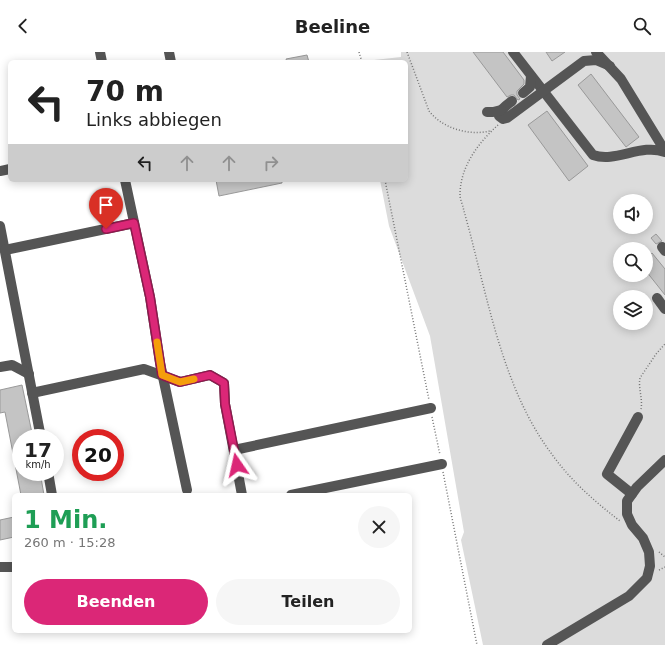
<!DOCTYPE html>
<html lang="de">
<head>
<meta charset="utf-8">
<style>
  body { margin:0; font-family:"DejaVu Sans",sans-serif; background:#f6f6f6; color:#222; height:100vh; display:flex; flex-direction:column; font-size:15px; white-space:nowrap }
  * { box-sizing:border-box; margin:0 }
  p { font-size:13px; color:#767676 }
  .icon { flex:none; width:22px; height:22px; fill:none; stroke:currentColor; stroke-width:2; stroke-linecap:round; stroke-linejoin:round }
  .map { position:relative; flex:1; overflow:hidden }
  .side { position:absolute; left:12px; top:441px; width:400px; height:140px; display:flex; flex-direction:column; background:#fff; border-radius:6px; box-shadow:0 2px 10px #0003 }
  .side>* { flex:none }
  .hud { position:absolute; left:8px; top:8px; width:400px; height:122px; border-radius:6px; box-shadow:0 2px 10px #0003; background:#fff; color:#222; overflow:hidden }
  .controls { position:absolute; left:613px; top:142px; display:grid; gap:8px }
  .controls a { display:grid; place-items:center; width:40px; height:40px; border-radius:50%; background:#fff; box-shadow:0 2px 10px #0003; font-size:20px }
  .speed { position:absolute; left:12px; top:377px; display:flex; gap:8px; font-size:20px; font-weight:700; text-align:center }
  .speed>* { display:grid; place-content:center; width:52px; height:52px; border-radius:50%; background:#fff; box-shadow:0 2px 10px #0003; line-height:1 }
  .speed small { font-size:10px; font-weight:400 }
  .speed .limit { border:6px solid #d22; background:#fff; color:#111 }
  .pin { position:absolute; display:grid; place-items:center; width:34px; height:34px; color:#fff; margin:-41px -17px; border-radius:50% 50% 50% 0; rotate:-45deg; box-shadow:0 0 4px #0007 }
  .pin .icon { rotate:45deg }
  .me { position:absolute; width:44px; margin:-22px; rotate:349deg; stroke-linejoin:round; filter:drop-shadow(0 0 3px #0008) }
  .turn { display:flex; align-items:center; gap:14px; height:84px; padding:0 12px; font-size:18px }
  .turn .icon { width:52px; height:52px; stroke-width:2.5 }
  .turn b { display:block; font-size:28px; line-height:34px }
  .lanes { display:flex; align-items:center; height:38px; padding:0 12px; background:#0003; justify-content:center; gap:20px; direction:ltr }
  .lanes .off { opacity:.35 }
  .round { display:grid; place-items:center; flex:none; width:42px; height:42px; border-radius:21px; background:#f6f6f6 }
  .headline { display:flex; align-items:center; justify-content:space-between; height:68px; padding:0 12px }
  h1 { font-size:24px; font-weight:700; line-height:30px; color:#1e9e55 }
  .cta { display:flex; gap:8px; margin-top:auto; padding:8px 12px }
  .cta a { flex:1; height:46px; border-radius:24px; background:#db2777; color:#fff; font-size:16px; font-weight:700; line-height:46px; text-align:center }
  .cta a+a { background:#f6f6f6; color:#222 }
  header { display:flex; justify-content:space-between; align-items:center; height:52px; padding:0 12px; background:#fff; font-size:18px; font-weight:700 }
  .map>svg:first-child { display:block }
  .green { fill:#dcdcdc; fill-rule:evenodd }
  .building { fill:#c4c4c4; stroke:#999 }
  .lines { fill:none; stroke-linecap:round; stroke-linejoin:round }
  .path { stroke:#777; stroke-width:1.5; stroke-dasharray:1 2; stroke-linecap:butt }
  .minor { stroke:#555; stroke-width:10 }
  .route-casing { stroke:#8e194d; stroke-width:10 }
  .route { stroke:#db2777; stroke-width:7 }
  .slow { stroke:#f59e0b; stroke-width:7 }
</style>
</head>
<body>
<header><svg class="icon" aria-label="back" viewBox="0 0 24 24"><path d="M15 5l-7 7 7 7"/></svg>Beeline<svg class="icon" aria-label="search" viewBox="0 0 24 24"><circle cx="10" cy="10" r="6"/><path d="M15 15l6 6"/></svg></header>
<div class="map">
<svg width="665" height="593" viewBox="0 0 665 593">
  <rect width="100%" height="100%" fill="#fff"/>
  <path class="green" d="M 401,0 L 665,0 L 665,593 L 483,593 L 461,488 L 464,480 L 430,284 L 389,174 L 380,128 L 406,128 L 406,10 L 356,10 L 401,5 ZM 620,149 L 646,149 L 646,175 L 620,175 ZM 620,197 L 646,197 L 646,223 L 620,223 ZM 620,245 L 646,245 L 646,271 L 620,271 Z"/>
  <g class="building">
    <path d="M 473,0 L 503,0 L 524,28 L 524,32 L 517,39 L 517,43 L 520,47 L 518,48 L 514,43 L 511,43 L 507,45 Z"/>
    <path d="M 546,0 L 565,0 L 552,9 Z"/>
    <path d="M 307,3 L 309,10 L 287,10 L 286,7 Z"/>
    <path d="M 591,22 L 639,85 L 626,95 L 578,33 Z"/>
    <path d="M 547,59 L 588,114 L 569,129 L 528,73 Z"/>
    <path d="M 216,128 L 282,128 L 282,131 L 219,144 Z"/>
    <path d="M 656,182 L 662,189 L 656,192 L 651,186 Z"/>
    <path d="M 652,201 L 665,217 L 665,243 L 646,219 L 646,206 Z"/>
    <path d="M 22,333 L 33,386 L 21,386 L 21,420 L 40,420 L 44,443 L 21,443 L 5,360 L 0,361 L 0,338 Z"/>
    <path d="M 14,465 L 14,485 L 0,488 L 0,468 Z"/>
  </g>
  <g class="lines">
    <g class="path">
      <path d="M 359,0 L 362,10"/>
      <path d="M 407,0 L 429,59 C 442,76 468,84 490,79"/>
      <path d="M 498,73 C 478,91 460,115 460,143 C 460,147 462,151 463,155 C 466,167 470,180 473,193 C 491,263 507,342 551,401 C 570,428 594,449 620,469"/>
      <path d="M 385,128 L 429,348"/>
      <path d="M 641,357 C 643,347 638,336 640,326 L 656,302 L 665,292"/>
      <path d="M 432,365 L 440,403"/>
      <path d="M 443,420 L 477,593"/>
      <path d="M 659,500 L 665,505"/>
      <path d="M 659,518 L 665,515"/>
    </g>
    <g class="minor">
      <path d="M 100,0 L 102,10"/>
      <path d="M 169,0 L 171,10"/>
      <path d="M 513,0 L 593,103 C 616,111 641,91 665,100"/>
      <path d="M 596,0 L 621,27 L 665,99"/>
      <path d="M 523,41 L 530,35 L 531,24"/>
      <path d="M 512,49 C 507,53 500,57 499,64 L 503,67 L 507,66 L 584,9 L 596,8 L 610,14"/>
      <path d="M 487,60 L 493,60 L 501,58"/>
      <path d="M 0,119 L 10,117"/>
      <path d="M 125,128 L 150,245 L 160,311 L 187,438"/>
      <path d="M 0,174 L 41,386"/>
      <path d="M 662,195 L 665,199"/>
      <path d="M 5,198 L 134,171"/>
      <path d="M 657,246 L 665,257"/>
      <path d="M 0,315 L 12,313 L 29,322"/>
      <path d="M 32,341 L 144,317 L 180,330 L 210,323 L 224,331 L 225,352 L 242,443"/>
      <path d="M 234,398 L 431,356"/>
      <path d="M 48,420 L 52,443"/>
      <path d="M 632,442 L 607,422 L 638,365"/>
      <path d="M 291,443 L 442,412"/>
      <path d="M 0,515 L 14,515"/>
      <path d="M 547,593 L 629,544 L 647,526 L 650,514 L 649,500 L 643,486 L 632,473 L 627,462 L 627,449 L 637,435 L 665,408"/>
    </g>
  </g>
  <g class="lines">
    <g class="route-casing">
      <path id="route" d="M 106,177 L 134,171 L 150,245 L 162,323 L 180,330 L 210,323 L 224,331 L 225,352 L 237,413"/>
    </g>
    <use href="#route" class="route"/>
    <path class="slow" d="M 157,290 L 162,323 L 180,330 L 194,327"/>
  </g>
</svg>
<div class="controls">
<a><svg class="icon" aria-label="sound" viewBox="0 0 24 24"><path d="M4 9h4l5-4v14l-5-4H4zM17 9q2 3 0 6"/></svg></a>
<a><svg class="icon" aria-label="search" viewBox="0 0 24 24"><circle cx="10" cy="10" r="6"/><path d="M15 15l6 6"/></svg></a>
<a><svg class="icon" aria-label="layers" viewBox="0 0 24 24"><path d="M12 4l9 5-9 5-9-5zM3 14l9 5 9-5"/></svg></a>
</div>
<div class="speed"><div>17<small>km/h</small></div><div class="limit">20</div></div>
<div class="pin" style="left:106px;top:177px;background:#d93025"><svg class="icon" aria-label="arrive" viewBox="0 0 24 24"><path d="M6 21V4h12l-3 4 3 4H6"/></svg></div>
<svg class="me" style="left:237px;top:413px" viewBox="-20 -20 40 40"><path d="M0-17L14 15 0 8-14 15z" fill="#db2777" stroke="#fff" stroke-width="4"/></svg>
<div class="hud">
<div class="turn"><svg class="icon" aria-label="left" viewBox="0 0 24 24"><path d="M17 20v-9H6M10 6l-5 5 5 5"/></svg><div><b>70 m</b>Links abbiegen</div></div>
<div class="lanes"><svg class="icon" aria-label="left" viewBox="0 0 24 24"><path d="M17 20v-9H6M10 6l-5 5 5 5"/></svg><svg class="icon off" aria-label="ahead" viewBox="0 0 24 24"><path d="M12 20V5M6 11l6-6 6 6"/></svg><svg class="icon off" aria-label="ahead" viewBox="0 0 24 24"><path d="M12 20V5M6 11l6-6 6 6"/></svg><svg class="icon off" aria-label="right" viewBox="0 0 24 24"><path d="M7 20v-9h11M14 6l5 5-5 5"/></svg></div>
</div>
<section class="side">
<div class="headline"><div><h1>1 Min.</h1><p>260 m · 15:28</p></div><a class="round"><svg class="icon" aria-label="close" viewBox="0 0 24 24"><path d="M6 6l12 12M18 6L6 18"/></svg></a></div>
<div class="cta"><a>Beenden</a><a>Teilen</a></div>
</section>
</div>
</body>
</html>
